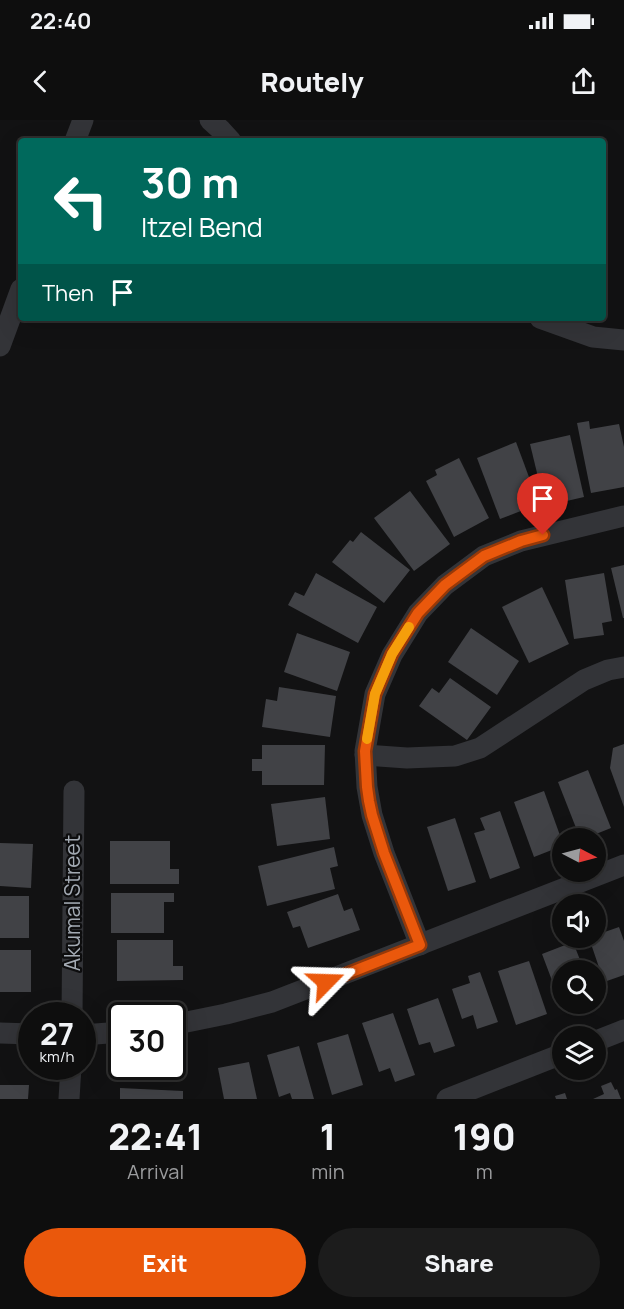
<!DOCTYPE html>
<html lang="en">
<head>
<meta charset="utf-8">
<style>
  body { margin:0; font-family:Manrope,sans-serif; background:#1c1c1c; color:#f1f3f6; height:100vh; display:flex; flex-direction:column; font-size:22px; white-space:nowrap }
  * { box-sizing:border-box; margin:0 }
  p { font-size:20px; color:#9b9c9e }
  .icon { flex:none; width:33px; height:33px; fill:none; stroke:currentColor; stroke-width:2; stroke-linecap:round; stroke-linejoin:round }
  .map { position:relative; height:979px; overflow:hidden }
  .drawer { display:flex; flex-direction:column; background:#0e0e0e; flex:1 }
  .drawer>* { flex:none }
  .top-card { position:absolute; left:18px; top:18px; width:588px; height:183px; border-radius:6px; box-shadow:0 6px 24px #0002,0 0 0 2px #2e2e2e; background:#00695c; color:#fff; overflow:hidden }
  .needle { width:39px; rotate:96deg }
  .fabs { position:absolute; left:552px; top:708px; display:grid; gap:12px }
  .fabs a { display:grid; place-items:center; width:54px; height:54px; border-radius:50%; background:#0e0e0e; box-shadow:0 6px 24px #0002,0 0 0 2px #2e2e2e; font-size:30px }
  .speed { position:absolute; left:18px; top:882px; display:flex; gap:12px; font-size:30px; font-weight:700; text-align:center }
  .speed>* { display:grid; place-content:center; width:78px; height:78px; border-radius:50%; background:#0e0e0e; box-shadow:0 6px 24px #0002,0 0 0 2px #2e2e2e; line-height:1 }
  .speed small { font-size:15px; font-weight:400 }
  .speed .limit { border:3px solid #111; border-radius:9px; background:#fff; color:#111 }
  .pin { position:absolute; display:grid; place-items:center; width:51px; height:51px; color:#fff; margin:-62px -26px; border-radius:50% 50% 50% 0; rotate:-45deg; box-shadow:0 0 6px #0007 }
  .pin .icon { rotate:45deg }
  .me { position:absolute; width:66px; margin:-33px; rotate:68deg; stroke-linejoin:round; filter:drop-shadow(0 0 4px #0008) }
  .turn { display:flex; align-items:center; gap:21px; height:126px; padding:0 24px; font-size:27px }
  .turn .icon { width:78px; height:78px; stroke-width:2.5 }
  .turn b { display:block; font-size:42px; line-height:51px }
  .then { display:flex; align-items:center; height:57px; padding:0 24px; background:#0003; gap:12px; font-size:22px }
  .eta { display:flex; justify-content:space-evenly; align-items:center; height:102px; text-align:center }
  .eta b { font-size:36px; font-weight:800; line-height:42px }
  .primary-button { display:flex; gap:12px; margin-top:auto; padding:12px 24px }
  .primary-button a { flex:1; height:69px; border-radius:36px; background:#ea580c; color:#fff; font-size:24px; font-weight:800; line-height:69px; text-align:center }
  .primary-button a+a { background:#1c1c1c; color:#f1f3f6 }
  .status { display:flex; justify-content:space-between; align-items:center; height:42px; padding:0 30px; background:#0e0e0e; direction:ltr }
  .status svg { height:16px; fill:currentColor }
  header { display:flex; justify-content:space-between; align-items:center; height:78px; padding:0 24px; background:#0e0e0e; font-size:27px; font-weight:800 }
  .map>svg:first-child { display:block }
  .building { fill:#414246 }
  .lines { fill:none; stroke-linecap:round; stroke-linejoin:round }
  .minor { stroke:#333438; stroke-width:21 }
  .route-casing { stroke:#983908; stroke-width:15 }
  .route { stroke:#ea580c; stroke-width:10 }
  .slow { stroke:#f59e0b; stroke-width:10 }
  .labels { text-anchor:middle; stroke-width:4.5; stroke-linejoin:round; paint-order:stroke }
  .street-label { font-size:21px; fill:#a3aab3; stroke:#0d0d0e }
</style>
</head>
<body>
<div class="status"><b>22:40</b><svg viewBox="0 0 49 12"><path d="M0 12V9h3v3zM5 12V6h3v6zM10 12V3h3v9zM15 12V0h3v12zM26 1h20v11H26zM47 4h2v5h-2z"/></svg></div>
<header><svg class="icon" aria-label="back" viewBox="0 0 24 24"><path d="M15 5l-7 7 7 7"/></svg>Routely<svg class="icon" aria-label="share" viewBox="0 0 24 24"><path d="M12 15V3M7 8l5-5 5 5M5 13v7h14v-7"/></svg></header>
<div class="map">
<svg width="624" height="979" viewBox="0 0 624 979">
  <rect width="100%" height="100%" fill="#121213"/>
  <g class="building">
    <path d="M 589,301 L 590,309 L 619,304 L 624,327 L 624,367 L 591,373 L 577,303 Z"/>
    <path d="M 570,315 L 584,377 L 545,386 L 530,324 Z"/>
    <path d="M 516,322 L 539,384 L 500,399 L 477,338 Z"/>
    <path d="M 459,338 L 489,398 L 454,417 L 426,361 L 437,355 L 435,350 Z"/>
    <path d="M 410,371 L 450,424 L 414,451 L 374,398 Z"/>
    <path d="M 361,412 L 410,450 L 384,483 L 332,442 L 350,420 L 353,422 Z"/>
    <path d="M 624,445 L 624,498 L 623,498 L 611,448 Z"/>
    <path d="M 316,453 L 377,487 L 358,523 L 288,485 L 295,472 L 304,476 Z"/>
    <path d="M 604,453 L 612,501 L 602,503 L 604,515 L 574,519 L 565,460 Z"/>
    <path d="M 542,467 L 569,524 L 529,543 L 502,487 Z"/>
    <path d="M 471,508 L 519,541 L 497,575 L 448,542 Z"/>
    <path d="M 297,513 L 350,532 L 337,571 L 284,552 Z"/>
    <path d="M 450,558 L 491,587 L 467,620 L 419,586 L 432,568 L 439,573 Z"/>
    <path d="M 279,567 L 336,576 L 330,617 L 262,607 L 266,579 L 277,581 Z"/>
    <path d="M 624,624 L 624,687 L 610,648 L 613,628 Z"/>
    <path d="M 262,625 L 325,625 L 324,665 L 262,665 L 262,651 L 252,651 L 252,639 L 262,639 Z"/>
    <path d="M 588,650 L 611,708 L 586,718 L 580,718 L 558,662 Z"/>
    <path d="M 544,671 L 562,721 L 562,726 L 534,737 L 514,682 Z"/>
    <path d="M 325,677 L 330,719 L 277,726 L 271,684 Z"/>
    <path d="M 500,691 L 520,748 L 490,759 L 474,713 L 485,710 L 480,698 Z"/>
    <path d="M 455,698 L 476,762 L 448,771 L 427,707 Z"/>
    <path d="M 110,721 L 170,721 L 170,749 L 179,749 L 179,764 L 110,764 Z"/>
    <path d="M 0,723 L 33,724 L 31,768 L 0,766 Z"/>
    <path d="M 334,727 L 338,746 L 330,748 L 335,769 L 267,786 L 258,746 Z"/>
    <path d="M 111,773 L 174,773 L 174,782 L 164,782 L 164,813 L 111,813 Z"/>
    <path d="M 338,774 L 344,791 L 352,788 L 360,810 L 308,828 L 300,806 L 293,808 L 287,792 Z"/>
    <rect x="0" y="776" width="29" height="42"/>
    <path d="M 619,807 L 624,821 L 624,855 L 604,862 L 589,818 L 596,818 L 596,815 Z"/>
    <path d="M 117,820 L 173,820 L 173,846 L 183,846 L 183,860 L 117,861 Z"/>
    <path d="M 573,822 L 584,850 L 562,850 L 562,887 L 542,834 Z"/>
    <rect x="0" y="830" width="31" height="42"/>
    <path d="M 529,841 L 547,894 L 516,905 L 498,851 Z"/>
    <path d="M 480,852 L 498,902 L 477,909 L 473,895 L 462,899 L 452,869 L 470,863 L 468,856 Z"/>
    <path d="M 438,878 L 455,926 L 434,933 L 430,922 L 419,925 L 407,889 Z"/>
    <path d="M 393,893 L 415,955 L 395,962 L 390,948 L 379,952 L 362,903 Z"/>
    <path d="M 348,914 L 363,965 L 332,975 L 317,923 Z"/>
    <path d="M 299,926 L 314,979 L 292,979 L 290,973 L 279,977 L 267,935 Z"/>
    <path d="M 249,942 L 257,979 L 224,979 L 218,948 Z"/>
    <path d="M 611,962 L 615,970 L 617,969 L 621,979 L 593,979 L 604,974 L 601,966 Z"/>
    <path d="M 0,965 L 29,965 L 28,979 L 0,979 Z"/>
    <path d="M 120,968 L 183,971 L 183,979 L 120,979 Z"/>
    <path d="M 565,973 L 567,979 L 556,979 L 555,976 Z"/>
  </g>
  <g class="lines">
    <g class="minor">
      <path d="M 210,0 L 221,10 L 231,21"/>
      <path d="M 75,21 L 83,0"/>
      <path d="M 540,198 L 593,217 L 624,220"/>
      <path d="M 0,226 L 21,169"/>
      <path d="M 365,635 L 407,638 L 455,636 L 480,628 L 584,560 L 608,550 L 624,547"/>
      <path d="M 420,825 L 384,733 L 372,695 L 367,667 L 365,631 L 375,574 L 392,535 L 418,493 L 445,465 L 484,436 L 521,421 L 624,396"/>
      <path d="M 72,896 L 74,671"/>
      <path d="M 172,905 L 226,894 L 272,882 L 624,745"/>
      <path d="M 0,913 L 32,914"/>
      <path d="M 82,915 L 122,912"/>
      <path d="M 596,921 L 624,910"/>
      <path d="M 69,979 L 71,946"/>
      <path d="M 447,979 L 562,934"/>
    </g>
  </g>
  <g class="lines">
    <g class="route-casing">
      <path id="route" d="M 326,862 L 420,825 L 384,733 L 372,695 L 369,681 L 367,667 L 365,631 L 375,574 L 392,534 L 418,493 L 445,465 L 484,436 L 521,421 L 543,415"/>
    </g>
    <use href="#route" class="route"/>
    <path class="slow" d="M 367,619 L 375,574 L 392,534 L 409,507"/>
  </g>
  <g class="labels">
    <g class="street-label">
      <text transform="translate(73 783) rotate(-90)" y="7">Akumal Street</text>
    </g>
  </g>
</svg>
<div class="fabs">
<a><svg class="needle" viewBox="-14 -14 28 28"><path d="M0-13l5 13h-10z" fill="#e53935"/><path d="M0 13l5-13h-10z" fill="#9b9c9e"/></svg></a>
<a><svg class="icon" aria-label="sound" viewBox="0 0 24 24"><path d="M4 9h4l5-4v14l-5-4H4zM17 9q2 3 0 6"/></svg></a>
<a><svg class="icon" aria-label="search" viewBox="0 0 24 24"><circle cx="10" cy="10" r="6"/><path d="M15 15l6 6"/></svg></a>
<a><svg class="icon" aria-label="layers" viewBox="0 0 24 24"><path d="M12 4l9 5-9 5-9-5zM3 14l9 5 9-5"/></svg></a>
</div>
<div class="speed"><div>27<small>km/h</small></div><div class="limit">30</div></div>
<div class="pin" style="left:543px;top:415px;background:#d93025"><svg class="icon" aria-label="arrive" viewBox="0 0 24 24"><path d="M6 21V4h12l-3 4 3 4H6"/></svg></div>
<svg class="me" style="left:326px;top:862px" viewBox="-20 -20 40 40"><path d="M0-17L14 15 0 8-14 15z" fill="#ea580c" stroke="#fff" stroke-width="4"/></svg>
<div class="top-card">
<div class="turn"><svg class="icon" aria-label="left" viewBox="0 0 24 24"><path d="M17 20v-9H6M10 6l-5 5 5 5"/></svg><div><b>30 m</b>Itzel Bend</div></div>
<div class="then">Then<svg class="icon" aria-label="arrive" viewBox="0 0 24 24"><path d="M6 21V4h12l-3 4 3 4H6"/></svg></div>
</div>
</div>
<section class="drawer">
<div class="eta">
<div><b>22:41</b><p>Arrival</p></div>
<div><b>1</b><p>min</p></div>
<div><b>190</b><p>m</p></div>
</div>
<div class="primary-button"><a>Exit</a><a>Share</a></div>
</section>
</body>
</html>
